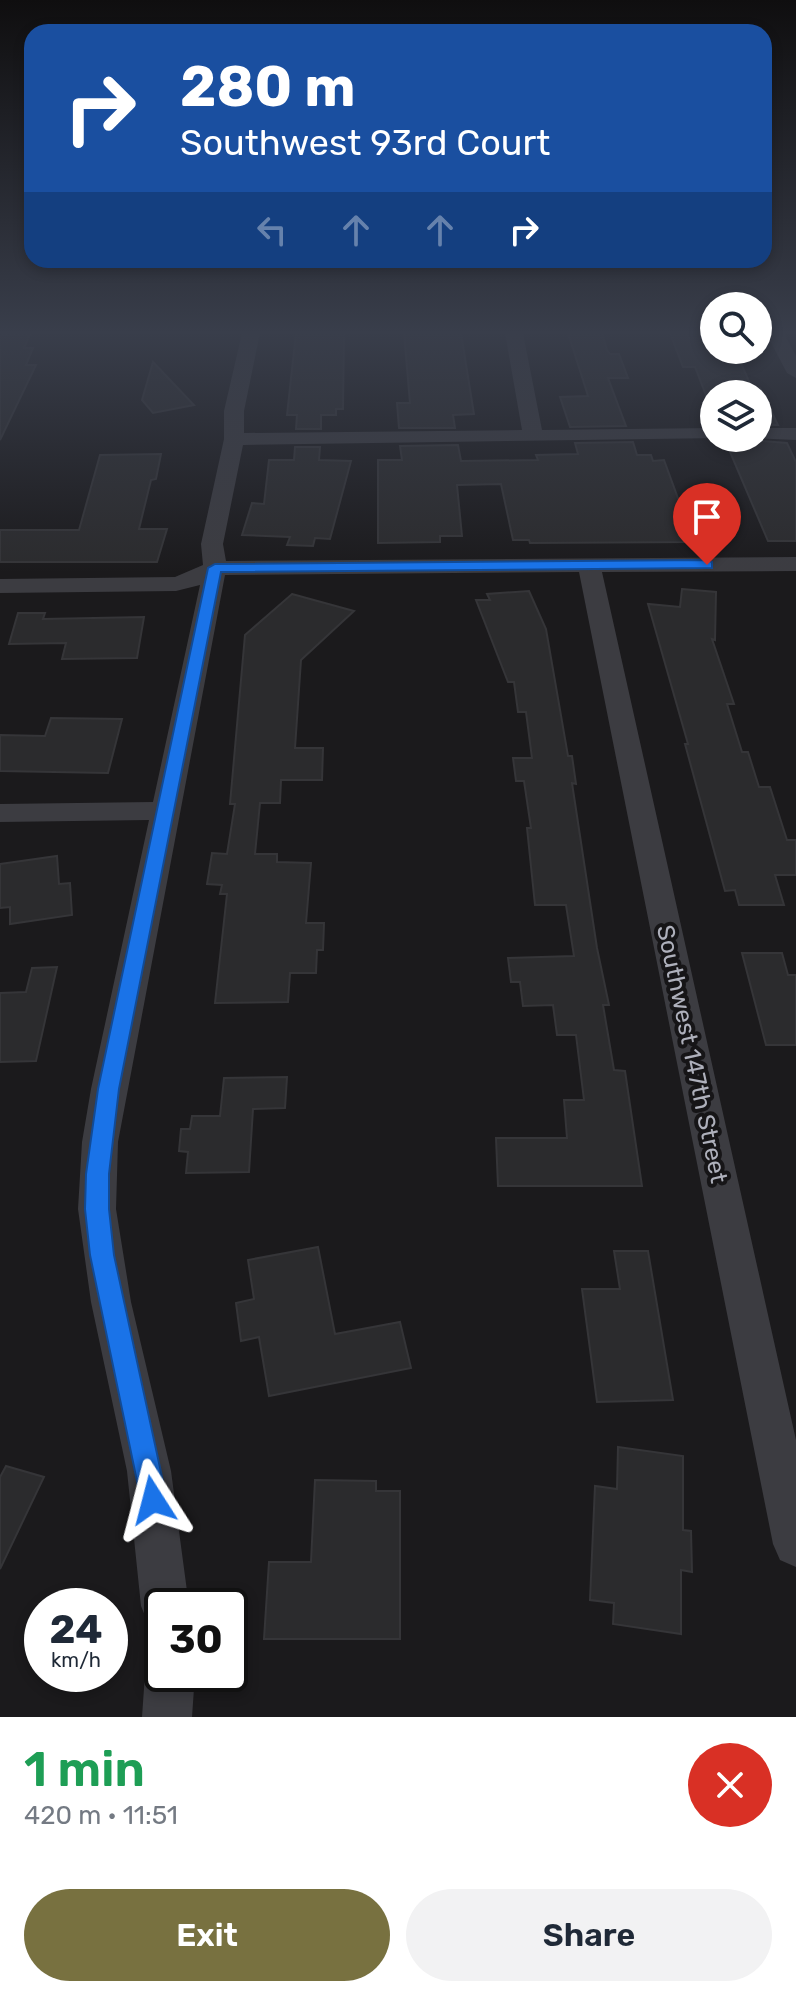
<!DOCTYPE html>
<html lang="en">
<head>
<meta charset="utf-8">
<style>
  body { margin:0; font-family:Rubik,sans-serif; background:#f2f2f3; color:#1f2937; height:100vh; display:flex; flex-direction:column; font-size:30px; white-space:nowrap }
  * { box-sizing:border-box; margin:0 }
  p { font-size:26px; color:#747a83 }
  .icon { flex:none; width:44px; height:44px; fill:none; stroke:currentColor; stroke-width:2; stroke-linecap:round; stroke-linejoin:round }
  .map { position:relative; height:1717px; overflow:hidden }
  .side { display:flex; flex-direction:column; background:#fff; flex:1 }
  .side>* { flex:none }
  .guide { position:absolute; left:24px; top:24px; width:748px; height:244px; border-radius:24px; box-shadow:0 4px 12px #0003; background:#1a4fa0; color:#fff; overflow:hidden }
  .fabs { position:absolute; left:700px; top:292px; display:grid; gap:16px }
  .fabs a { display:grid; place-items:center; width:72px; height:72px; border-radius:50%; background:#fff; box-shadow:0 4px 12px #0003; font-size:40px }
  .speed { position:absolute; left:24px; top:1588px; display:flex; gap:16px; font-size:40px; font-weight:700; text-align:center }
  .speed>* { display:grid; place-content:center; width:104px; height:104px; border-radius:50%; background:#fff; box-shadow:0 4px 12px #0003; line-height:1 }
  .speed small { font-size:20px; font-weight:400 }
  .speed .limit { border:4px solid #111; border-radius:12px; background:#fff; color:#111 }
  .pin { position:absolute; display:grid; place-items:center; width:68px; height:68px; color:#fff; margin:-82px -34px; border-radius:50% 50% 50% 0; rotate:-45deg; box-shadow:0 0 8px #0007 }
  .pin .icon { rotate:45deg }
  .me { position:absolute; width:88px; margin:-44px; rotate:351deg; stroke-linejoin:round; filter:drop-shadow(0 0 6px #0008) }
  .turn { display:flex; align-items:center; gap:28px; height:168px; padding:0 24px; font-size:36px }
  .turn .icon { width:104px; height:104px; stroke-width:2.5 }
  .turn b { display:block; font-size:56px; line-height:68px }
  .lanes { display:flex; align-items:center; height:76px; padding:0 24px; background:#0003; justify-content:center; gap:40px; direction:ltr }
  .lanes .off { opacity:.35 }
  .round { display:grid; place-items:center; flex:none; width:84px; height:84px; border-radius:42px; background:#f2f2f3 }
  .summary { display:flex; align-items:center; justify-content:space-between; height:136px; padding:0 24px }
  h1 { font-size:48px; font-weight:600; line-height:60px; color:#1e9e55 }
  .primary-button { display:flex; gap:16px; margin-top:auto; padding:16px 24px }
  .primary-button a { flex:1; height:92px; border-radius:48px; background:#787140; color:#fff; font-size:32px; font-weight:600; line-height:92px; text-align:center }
  .primary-button a+a { background:#f2f2f3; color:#1f2937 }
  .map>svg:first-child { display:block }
  .building { fill:#2b2b2d; stroke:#353538; stroke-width:2 }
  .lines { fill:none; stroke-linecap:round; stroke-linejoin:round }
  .street { fill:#3c3c41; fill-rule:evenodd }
  .route { fill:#1a73e8; stroke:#114b97; stroke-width:2 }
  .labels { text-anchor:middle; stroke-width:8; stroke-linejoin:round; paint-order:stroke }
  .street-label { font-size:24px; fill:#aeb0bb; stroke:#161517 }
</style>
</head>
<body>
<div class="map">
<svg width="796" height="1717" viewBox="0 0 796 1717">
  <rect width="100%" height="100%" fill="#1b1a1c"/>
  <g class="building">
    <path d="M 296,333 L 344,333 L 343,409 L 336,409 L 336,415 L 321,415 L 321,429 L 296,429 L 297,415 L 287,415 Z"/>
    <path d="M 404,333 L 461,333 L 474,414 L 453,415 L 455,428 L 399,428 L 397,403 L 410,403 Z"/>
    <path d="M 568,333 L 602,333 L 607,350 L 610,354 L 619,354 L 628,378 L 608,378 L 626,426 L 570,427 L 560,397 L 588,396 Z"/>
    <path d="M 670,333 L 714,333 L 714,350 L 735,350 L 752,388 L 760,388 L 778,425 L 758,425 L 758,394 L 714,394 L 714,416 L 695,367 L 683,367 Z"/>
    <path d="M 30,334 L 24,348 L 33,348 L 26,365 L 36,365 L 0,440 L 0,335 Z"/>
    <path d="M 153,362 L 194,405 L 153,413 L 142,400 Z"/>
    <path d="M 724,438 L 787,443 L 796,462 L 796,541 L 768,541 Z"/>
    <path d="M 633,442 L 637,455 L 651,455 L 653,461 L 664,460 L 694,542 L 530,543 L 529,540 L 513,540 L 501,484 L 457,485 L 462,536 L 440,536 L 440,542 L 378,543 L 378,460 L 402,460 L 400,446 L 458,445 L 461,461 L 538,460 L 536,455 L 578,454 L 575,443 Z"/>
    <path d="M 295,447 L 320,447 L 319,460 L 351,461 L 330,539 L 315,538 L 313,546 L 287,545 L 290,537 L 242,535 L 252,503 L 264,504 L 269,460 L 294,460 Z"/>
    <path d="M 161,454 L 156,479 L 151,480 L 139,529 L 167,529 L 157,562 L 0,562 L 0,530 L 79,530 L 100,455 Z"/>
    <path d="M 682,589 L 716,592 L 715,640 L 712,639 L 734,704 L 727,704 L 742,752 L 748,752 L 759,787 L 770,787 L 787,840 L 796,840 L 796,875 L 775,875 L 784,905 L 739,905 L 735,890 L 725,891 L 685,744 L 688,744 L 648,604 L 680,607 Z"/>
    <path d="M 529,591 L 546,629 L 568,756 L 572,756 L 576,784 L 572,783 L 597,948 L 609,1005 L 603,1005 L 614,1070 L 625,1071 L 642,1186 L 498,1186 L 496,1138 L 567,1138 L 564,1100 L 584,1100 L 576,1035 L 557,1035 L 553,1005 L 523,1006 L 520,982 L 511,982 L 508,958 L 574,956 L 566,905 L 535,905 L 527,828 L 531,828 L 524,781 L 516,781 L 513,758 L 532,758 L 526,712 L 518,712 L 514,682 L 508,682 L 476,600 L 490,600 L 487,594 Z"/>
    <path d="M 292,594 L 354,611 L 301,660 L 295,748 L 323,748 L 322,780 L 281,780 L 280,803 L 260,803 L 255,854 L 277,854 L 277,862 L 311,863 L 306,923 L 324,923 L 323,950 L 317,950 L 316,973 L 290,973 L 288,1002 L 215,1003 L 227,894 L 220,894 L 222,885 L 207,884 L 212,853 L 227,854 L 235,804 L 230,804 L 245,635 Z"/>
    <path d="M 18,613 L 45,613 L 43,619 L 144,617 L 137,658 L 62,659 L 66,643 L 9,644 Z"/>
    <path d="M 51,718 L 122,719 L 108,773 L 0,771 L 0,735 L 45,736 Z"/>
    <path d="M 57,856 L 59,884 L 70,883 L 72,915 L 10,924 L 10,907 L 0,908 L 0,864 Z"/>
    <path d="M 742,953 L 782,953 L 788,975 L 796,975 L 796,1045 L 766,1045 Z"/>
    <path d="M 57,967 L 36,1061 L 0,1062 L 0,993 L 26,992 L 32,968 Z"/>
    <path d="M 287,1077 L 285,1108 L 253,1109 L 249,1172 L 186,1173 L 188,1152 L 179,1151 L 181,1129 L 190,1129 L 192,1116 L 220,1116 L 224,1078 Z"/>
    <path d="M 318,1247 L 335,1334 L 400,1322 L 411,1368 L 269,1396 L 259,1337 L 241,1341 L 236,1303 L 254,1299 L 248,1260 Z"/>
    <path d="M 614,1251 L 648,1251 L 673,1400 L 597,1402 L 582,1289 L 620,1289 Z"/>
    <path d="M 618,1447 L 683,1456 L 683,1530 L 691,1531 L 692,1572 L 681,1570 L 681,1634 L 613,1624 L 614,1603 L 590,1600 L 595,1486 L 617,1489 Z"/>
    <path d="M 6,1466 L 44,1477 L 0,1569 L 0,1477 Z"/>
    <path d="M 315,1480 L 376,1481 L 376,1491 L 400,1491 L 400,1639 L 264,1639 L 269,1562 L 311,1562 Z"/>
  </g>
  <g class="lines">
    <g class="street">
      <path d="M 242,333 L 260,333 L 244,411 L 244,433 L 522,430 L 505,333 L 523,333 L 542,430 L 714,428 L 714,438 L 721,438 L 243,445 L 223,544 L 226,561 L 796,557 L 796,571 L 602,572 L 796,1440 L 796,1567 L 780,1560 L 773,1544 L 579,572 L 225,575 L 118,1142 L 116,1209 L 131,1302 L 171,1471 L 189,1606 L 162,1606 L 162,1629 L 148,1623 L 141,1606 L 127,1471 L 91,1302 L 78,1209 L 82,1142 L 91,1089 L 149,820 L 0,822 L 0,804 L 153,802 L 200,585 L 176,591 L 0,593 L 0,579 L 175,577 L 203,565 L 201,544 L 224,439 L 224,411 Z"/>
      <path d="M 766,333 L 784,333 L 796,356 L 796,378 L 787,373 Z"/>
      <path d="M 758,428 L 796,428 L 796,440 L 751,438 L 758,438 Z"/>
      <path d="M 162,1653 L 162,1674 L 195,1674 L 192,1717 L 142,1717 L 145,1674 L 152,1656 Z"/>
    </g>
  </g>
  <linearGradient id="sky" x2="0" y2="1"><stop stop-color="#0f0e0f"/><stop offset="0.58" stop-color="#393e4b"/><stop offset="1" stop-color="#393e4b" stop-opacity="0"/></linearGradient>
  <rect width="796" height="573" fill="url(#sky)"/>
  <path class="route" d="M 707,560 L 712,562 L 712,568 L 221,572 L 119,1089 L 109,1174 L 109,1209 L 114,1255 L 167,1500 L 163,1510 L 153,1514 L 143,1510 L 90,1255 L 85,1209 L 86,1174 L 98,1089 L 208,568 L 215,564 Z"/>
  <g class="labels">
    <g class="street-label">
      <text transform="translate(692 1054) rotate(78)" y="8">Southwest 147th Street</text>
    </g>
  </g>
</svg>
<div class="fabs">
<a><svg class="icon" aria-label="search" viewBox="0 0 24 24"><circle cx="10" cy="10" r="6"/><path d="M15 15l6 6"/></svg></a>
<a><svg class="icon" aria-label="layers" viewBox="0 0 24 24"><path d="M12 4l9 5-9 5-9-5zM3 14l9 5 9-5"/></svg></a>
</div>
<div class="speed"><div>24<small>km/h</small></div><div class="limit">30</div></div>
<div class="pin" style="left:707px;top:565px;background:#d93025"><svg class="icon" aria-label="arrive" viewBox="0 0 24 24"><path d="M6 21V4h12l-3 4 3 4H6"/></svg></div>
<svg class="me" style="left:153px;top:1500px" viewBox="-20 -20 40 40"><path d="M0-17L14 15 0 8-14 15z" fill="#1a73e8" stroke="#fff" stroke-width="4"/></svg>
<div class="guide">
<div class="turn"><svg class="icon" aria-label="right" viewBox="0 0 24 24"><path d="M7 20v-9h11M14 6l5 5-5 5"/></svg><div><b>280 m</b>Southwest 93rd Court</div></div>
<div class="lanes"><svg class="icon off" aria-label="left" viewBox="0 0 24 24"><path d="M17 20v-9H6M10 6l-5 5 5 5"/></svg><svg class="icon off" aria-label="ahead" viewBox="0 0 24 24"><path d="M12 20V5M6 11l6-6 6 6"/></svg><svg class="icon off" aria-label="ahead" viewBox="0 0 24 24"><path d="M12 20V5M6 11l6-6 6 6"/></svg><svg class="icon" aria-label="right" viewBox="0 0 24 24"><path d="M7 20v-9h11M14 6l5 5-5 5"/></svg></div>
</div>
</div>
<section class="side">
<div class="summary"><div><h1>1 min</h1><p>420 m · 11:51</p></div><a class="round" style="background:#d93025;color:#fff"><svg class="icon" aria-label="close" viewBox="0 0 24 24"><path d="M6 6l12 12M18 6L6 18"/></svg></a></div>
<div class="primary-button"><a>Exit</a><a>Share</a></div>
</section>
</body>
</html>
